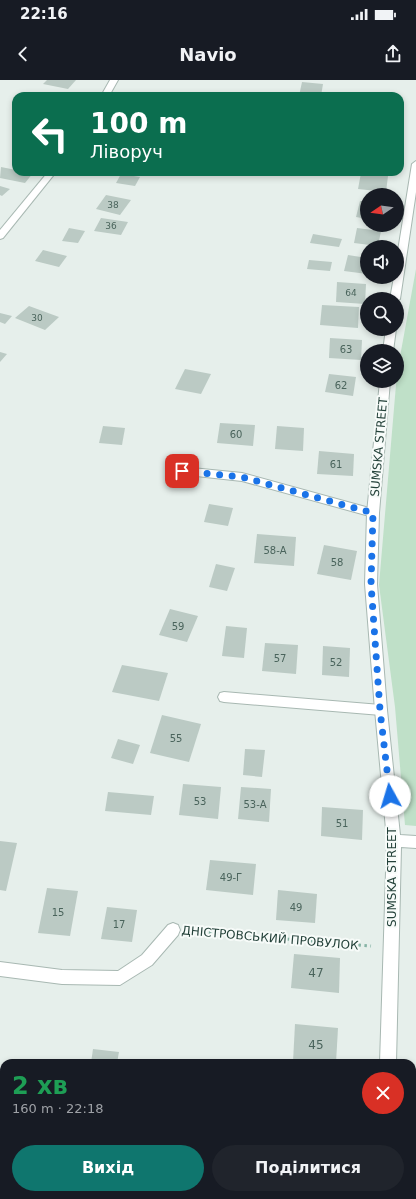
<!DOCTYPE html>
<html lang="uk">
<head>
<meta charset="utf-8">
<style>
  body { margin:0; font-family:"DejaVu Sans",sans-serif; background:#20242c; color:#f1f3f6; height:100vh; display:flex; flex-direction:column; font-size:15px; white-space:nowrap }
  * { box-sizing:border-box; margin:0 }
  p { font-size:13px; color:#9ea1a6 }
  .icon { flex:none; width:22px; height:22px; fill:none; stroke:currentColor; stroke-width:2; stroke-linecap:round; stroke-linejoin:round }
  .map { position:relative; flex:1; overflow:hidden }
  .drawer { position:absolute; left:0px; top:979px; width:416px; height:140px; display:flex; flex-direction:column; background:#171b24; border-radius:12px 12px 0 0; box-shadow:0 2px 6px #0003 }
  .drawer>* { flex:none }
  .hud { position:absolute; left:12px; top:12px; width:392px; height:84px; border-radius:12px; box-shadow:0 2px 6px #0003; background:#0b6e4f; color:#fff; overflow:hidden }
  .needle { width:26px; rotate:257deg }
  .tools { position:absolute; left:360px; top:108px; display:grid; gap:8px }
  .tools a { display:grid; place-items:center; width:44px; height:44px; border-radius:50%; background:#171b24; box-shadow:0 2px 6px #0003; font-size:20px }
  .pin { position:absolute; display:grid; place-items:center; width:34px; height:34px; color:#fff; margin:-17px; border-radius:8px; box-shadow:0 2px 6px #0006 }
  .me { position:absolute; width:44px; margin:-22px; rotate:354deg; stroke-linejoin:round; filter:drop-shadow(0 0 3px #0008) }
  .turn { display:flex; align-items:center; gap:14px; height:84px; padding:0 12px; font-size:18px }
  .turn .icon { width:52px; height:52px; stroke-width:2.5 }
  .turn b { display:block; font-size:28px; line-height:34px }
  .round { display:grid; place-items:center; flex:none; width:42px; height:42px; border-radius:21px; background:#20242c }
  .overview { display:flex; align-items:center; justify-content:space-between; height:68px; padding:0 12px }
  h1 { font-size:24px; font-weight:600; line-height:30px; color:#1e9e55 }
  .cta { display:flex; gap:8px; margin-top:auto; padding:8px 12px }
  .cta a { flex:1; height:46px; border-radius:24px; background:#0f766e; color:#fff; font-size:16px; font-weight:600; line-height:46px; text-align:center }
  .cta a+a { background:#20242c; color:#f1f3f6 }
  .status { display:flex; justify-content:space-between; align-items:center; height:28px; padding:0 20px; background:#171b24; direction:ltr }
  .status svg { height:11px; fill:currentColor }
  header { display:flex; justify-content:space-between; align-items:center; height:52px; padding:0 12px; background:#171b24; font-size:18px; font-weight:600 }
  .map>svg:first-child { display:block }
  .green { fill:#bfe0c8 }
  .building { fill:#bbcac4 }
  .lines { fill:none; stroke-linecap:round; stroke-linejoin:round }
  .lane-casing { stroke:#a8b8b2; stroke-width:2 }
  .street-casing { stroke:#a8b8b2; stroke-width:2 }
  .path { stroke:#86b3a5; stroke-width:3; stroke-dasharray:2.5 3.5; stroke-linecap:butt }
  .lane { fill:#fff; fill-rule:evenodd }
  .street { fill:#fff; fill-rule:evenodd }
  .route { stroke:#1a73e8; stroke-width:7; stroke-dasharray:0 12.6 }
  .labels { text-anchor:middle; stroke-width:4; stroke-linejoin:round; paint-order:stroke }
  .far-number-label { font-size:9px; fill:#4a645c }
  .number-label { font-size:10px; fill:#4a645c }
  .street-label { font-size:12px; fill:#24423a; stroke:#f7fbf9 }
  .near-number-label { font-size:12px; fill:#4a645c }
</style>
</head>
<body>
<div class="status"><b>22:16</b><svg viewBox="0 0 49 12"><path d="M0 12V9h3v3zM5 12V6h3v6zM10 12V3h3v9zM15 12V0h3v12zM26 1h20v11H26zM47 4h2v5h-2z"/></svg></div>
<header><svg class="icon" aria-label="back" viewBox="0 0 24 24"><path d="M15 5l-7 7 7 7"/></svg>Navio<svg class="icon" aria-label="share" viewBox="0 0 24 24"><path d="M12 15V3M7 8l5-5 5 5M5 13v7h14v-7"/></svg></header>
<div class="map">
<svg width="416" height="1119" viewBox="0 0 416 1119">
  <rect width="100%" height="100%" fill="#e6efeb"/>
  <path class="green" d="M 416,189 L 416,746 L 405,745 L 395,627 L 379,505 L 397,293 Z"/>
  <g class="building">
    <path d="M 47,0 L 76,0 L 68,9 L 43,4 Z"/>
    <path d="M 302,2 L 323,4 L 321,16 L 299,16 Z"/>
    <path d="M 1,87 L 16,90 L 16,92 L 33,93 L 25,103 L 0,98 Z"/>
    <path d="M 361,93 L 388,96 L 386,112 L 358,109 Z"/>
    <path d="M 121,94 L 140,97 L 135,106 L 116,103 Z"/>
    <path d="M 0,106 L 10,109 L 2,116 L 0,115 Z"/>
    <path d="M 106,115 L 131,120 L 120,135 L 96,129 Z"/>
    <path d="M 360,121 L 367,121 L 367,139 L 356,137 Z"/>
    <path d="M 101,138 L 128,142 L 121,155 L 94,151 Z"/>
    <path d="M 69,148 L 85,151 L 78,163 L 62,161 Z"/>
    <path d="M 357,148 L 381,151 L 378,166 L 354,163 Z"/>
    <path d="M 313,154 L 342,159 L 339,167 L 310,163 Z"/>
    <path d="M 43,170 L 67,176 L 59,187 L 35,181 Z"/>
    <path d="M 348,175 L 367,178 L 367,194 L 344,191 Z"/>
    <path d="M 309,180 L 332,182 L 330,191 L 307,189 Z"/>
    <path d="M 337,202 L 366,204 L 365,224 L 336,222 Z"/>
    <path d="M 322,225 L 359,227 L 358,248 L 320,245 Z"/>
    <path d="M 29,226 L 59,237 L 45,250 L 15,238 Z"/>
    <path d="M 0,233 L 12,236 L 5,244 L 0,242 Z"/>
    <path d="M 330,258 L 362,260 L 361,280 L 329,278 Z"/>
    <path d="M 0,272 L 7,274 L 0,282 Z"/>
    <path d="M 185,289 L 211,294 L 201,314 L 175,309 Z"/>
    <path d="M 329,294 L 356,297 L 353,316 L 325,312 Z"/>
    <path d="M 220,343 L 255,345 L 253,366 L 217,363 Z"/>
    <path d="M 103,346 L 125,348 L 122,365 L 99,363 Z"/>
    <path d="M 277,346 L 304,348 L 303,371 L 275,369 Z"/>
    <path d="M 319,371 L 354,374 L 353,396 L 317,394 Z"/>
    <path d="M 209,424 L 233,428 L 228,446 L 204,442 Z"/>
    <path d="M 257,454 L 296,457 L 294,486 L 254,483 Z"/>
    <path d="M 324,465 L 357,471 L 351,500 L 317,494 Z"/>
    <path d="M 216,484 L 235,488 L 227,511 L 209,507 Z"/>
    <path d="M 170,529 L 198,536 L 187,562 L 159,555 Z"/>
    <path d="M 226,546 L 247,548 L 244,578 L 222,576 Z"/>
    <path d="M 265,563 L 298,565 L 296,594 L 262,591 Z"/>
    <path d="M 323,566 L 350,568 L 349,597 L 322,595 Z"/>
    <path d="M 122,585 L 168,593 L 159,621 L 112,612 Z"/>
    <path d="M 162,635 L 201,644 L 189,682 L 150,673 Z"/>
    <path d="M 118,659 L 140,665 L 133,684 L 111,678 Z"/>
    <path d="M 245,669 L 265,670 L 262,697 L 243,695 Z"/>
    <path d="M 183,704 L 221,707 L 218,739 L 179,735 Z"/>
    <path d="M 241,707 L 271,709 L 269,742 L 238,739 Z"/>
    <path d="M 108,712 L 154,716 L 151,735 L 105,731 Z"/>
    <path d="M 322,727 L 363,730 L 362,760 L 321,756 Z"/>
    <path d="M 0,761 L 17,763 L 6,811 L 0,810 Z"/>
    <path d="M 210,780 L 256,784 L 253,815 L 206,810 Z"/>
    <path d="M 47,808 L 78,811 L 70,856 L 38,853 Z"/>
    <path d="M 278,810 L 317,814 L 315,843 L 276,840 Z"/>
    <path d="M 107,827 L 137,830 L 132,862 L 101,859 Z"/>
    <path d="M 294,874 L 340,878 L 339,913 L 291,908 Z"/>
    <path d="M 295,944 L 338,948 L 336,983 L 293,982 Z"/>
    <path d="M 93,969 L 119,972 L 117,983 L 91,983 Z"/>
    <path d="M 3,1075 L 4,1075 L 4,1097 L 0,1097 Z"/>
    <path d="M 164,1115 L 199,1115 L 198,1119 L 164,1119 Z"/>
    <path d="M 227,1115 L 254,1115 L 253,1119 L 227,1119 Z"/>
    <rect x="280" y="1115" width="35" height="4"/>
  </g>
  <g class="lines">
    <g class="lane-casing">
      <g id="lane">
        <path d="M 182,387 L 242,393 L 373,429 L 377,430 L 379,433 L 377,436 L 373,437 L 242,401 L 178,394 L 177,391 L 178,388 Z"/>
        <path d="M 224,612 L 381,625 L 385,626 L 387,630 L 385,634 L 381,635 L 224,622 L 220,621 L 218,617 L 220,613 Z"/>
      </g>
    </g>
    <g class="street-casing">
      <g id="street">
        <path d="M 110,0 L 118,0 L 109,16 L 101,16 Z"/>
        <path d="M 416,81 L 416,112 L 400,219 L 397,221 L 397,219 L 390,219 L 394,197 L 397,197 L 397,177 L 412,84 Z"/>
        <path d="M 48,92 L 56,92 L 3,158 L 0,159 L 0,150 Z"/>
        <path d="M 386,249 L 396,249 L 393,271 L 383,271 Z"/>
        <path d="M 380,301 L 390,301 L 379,433 L 377,504 L 387,630 L 400,755 L 416,756 L 416,768 L 401,767 L 396,983 L 380,983 L 387,760 L 375,630 L 365,504 L 367,433 Z"/>
        <path d="M 173,843 L 178,845 L 180,850 L 178,855 L 152,885 L 120,905 L 62,904 L 0,896 L 0,882 L 62,890 L 118,891 L 142,875 L 168,845 Z"/>
        <rect x="377" y="1115" width="16" height="4"/>
      </g>
    </g>
    <path class="path" d="M 191,851 L 371,866"/>
    <use href="#lane" class="lane"/>
    <use href="#street" class="street"/>
  </g>
  <g class="lines">
    <path class="route" d="M 182,391 L 242,397 L 373,433 L 371,504 L 380,630 L 390,716"/>
  </g>
  <g class="labels">
    <g class="far-number-label">
      <text x="113" y="128">38</text>
      <text x="111" y="149">36</text>
      <text x="351" y="216">64</text>
      <text x="37" y="241">30</text>
    </g>
    <g class="number-label">
      <text x="346" y="273">63</text>
      <text x="341" y="309">62</text>
      <text x="236" y="358">60</text>
      <text x="336" y="388">61</text>
      <text x="275" y="474">58-А</text>
      <text x="337" y="486">58</text>
      <text x="178" y="550">59</text>
      <text x="280" y="582">57</text>
      <text x="336" y="586">52</text>
      <text x="176" y="662">55</text>
      <text x="200" y="725">53</text>
      <text x="255" y="728">53-А</text>
      <text x="342" y="747">51</text>
      <text x="231" y="801">49-Г</text>
      <text x="296" y="831">49</text>
      <text x="58" y="836">15</text>
      <text x="119" y="848">17</text>
    </g>
    <g class="street-label">
      <text transform="translate(379 367) rotate(-85)" y="4">SUMSKA STREET</text>
      <text transform="translate(392 797) rotate(-90)" y="4">SUMSKA STREET</text>
      <text transform="translate(270 858) rotate(5)" y="4">ДНІСТРОВСЬКИЙ ПРОВУЛОК</text>
    </g>
    <g class="near-number-label">
      <text x="316" y="897">47</text>
      <text x="316" y="969">45</text>
    </g>
  </g>
</svg>
<div class="tools">
<a><svg class="needle" viewBox="-14 -14 28 28"><path d="M0-13l5 13h-10z" fill="#e53935"/><path d="M0 13l5-13h-10z" fill="#9ea1a6"/></svg></a>
<a><svg class="icon" aria-label="sound" viewBox="0 0 24 24"><path d="M4 9h4l5-4v14l-5-4H4zM17 9q2 3 0 6"/></svg></a>
<a><svg class="icon" aria-label="search" viewBox="0 0 24 24"><circle cx="10" cy="10" r="6"/><path d="M15 15l6 6"/></svg></a>
<a><svg class="icon" aria-label="layers" viewBox="0 0 24 24"><path d="M12 4l9 5-9 5-9-5zM3 14l9 5 9-5"/></svg></a>
</div>
<div class="pin" style="left:182px;top:391px;background:#d93025"><svg class="icon" aria-label="arrive" viewBox="0 0 24 24"><path d="M6 21V4h12l-3 4 3 4H6"/></svg></div>
<svg class="me" style="left:390px;top:716px" viewBox="-20 -20 40 40"><circle r="19" fill="#fff"/><path d="M0-13L10 11 0 6-10 11z" fill="#1a73e8"/></svg>
<div class="hud">
<div class="turn"><svg class="icon" aria-label="left" viewBox="0 0 24 24"><path d="M17 20v-9H6M10 6l-5 5 5 5"/></svg><div><b>100 m</b>Ліворуч</div></div>
</div>
<section class="drawer">
<div class="overview"><div><h1>2 хв</h1><p>160 m · 22:18</p></div><a class="round" style="background:#d93025;color:#fff"><svg class="icon" aria-label="close" viewBox="0 0 24 24"><path d="M6 6l12 12M18 6L6 18"/></svg></a></div>
<div class="cta"><a>Вихід</a><a>Поділитися</a></div>
</section>
</div>
</body>
</html>
